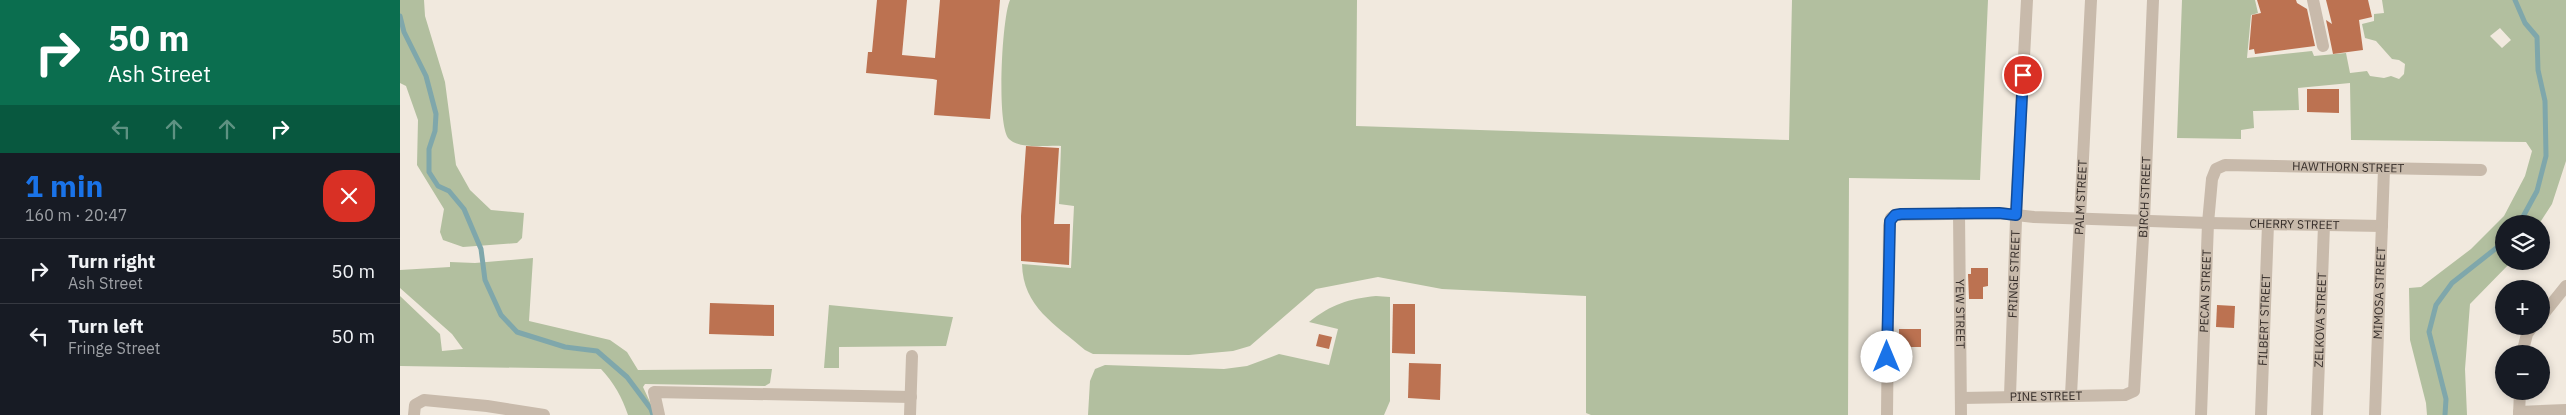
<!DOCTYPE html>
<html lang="en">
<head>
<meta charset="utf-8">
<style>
  body { margin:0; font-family:"IBM Plex Sans",sans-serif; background:#242831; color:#f1f3f6; height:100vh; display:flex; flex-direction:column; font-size:19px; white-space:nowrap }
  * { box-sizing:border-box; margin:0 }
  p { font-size:16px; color:#9ea1a6 }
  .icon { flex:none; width:28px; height:28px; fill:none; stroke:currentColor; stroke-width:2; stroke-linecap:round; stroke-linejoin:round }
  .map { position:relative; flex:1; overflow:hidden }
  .side { display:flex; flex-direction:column; background:#171b24; width:400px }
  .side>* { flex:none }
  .banner { background:#0b6e4f; color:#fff; overflow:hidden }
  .tools { position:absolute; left:2095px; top:215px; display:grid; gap:10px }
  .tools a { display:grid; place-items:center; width:55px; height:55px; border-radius:50%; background:#171b24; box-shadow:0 2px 8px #0003; font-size:25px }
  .pin { position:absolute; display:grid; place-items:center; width:42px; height:42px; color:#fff; margin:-21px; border:2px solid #fff; border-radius:50%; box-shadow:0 1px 5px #0007 }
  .me { position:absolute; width:55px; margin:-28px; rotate:0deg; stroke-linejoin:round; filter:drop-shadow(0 0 4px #0008) }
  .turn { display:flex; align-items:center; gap:18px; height:105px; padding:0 25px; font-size:22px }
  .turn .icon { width:65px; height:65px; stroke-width:2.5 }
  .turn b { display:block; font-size:35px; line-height:42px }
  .lanes { display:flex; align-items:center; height:48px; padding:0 25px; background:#0003; justify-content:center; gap:25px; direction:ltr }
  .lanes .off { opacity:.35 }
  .round { display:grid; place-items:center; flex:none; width:52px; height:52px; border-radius:20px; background:#242831 }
  .overview { display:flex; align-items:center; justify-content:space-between; height:85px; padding:0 25px }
  h1 { font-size:30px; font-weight:700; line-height:38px; color:#1a73e8 }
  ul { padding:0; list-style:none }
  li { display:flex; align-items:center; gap:15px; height:65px; padding:0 25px; border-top:1px solid #363941 }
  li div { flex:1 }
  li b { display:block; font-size:19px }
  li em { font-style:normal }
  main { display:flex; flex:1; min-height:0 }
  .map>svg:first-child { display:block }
  .green { fill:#b2bf9f; fill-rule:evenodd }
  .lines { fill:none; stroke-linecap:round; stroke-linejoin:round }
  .stream { stroke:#7fa7ab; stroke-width:5 }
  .building { fill:#bc7251 }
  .street { stroke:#c8baab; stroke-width:12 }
  .route-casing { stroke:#114b97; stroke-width:12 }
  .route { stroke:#1a73e8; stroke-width:9 }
  .labels { text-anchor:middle; stroke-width:4.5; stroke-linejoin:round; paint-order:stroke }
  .street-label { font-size:12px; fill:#362e2a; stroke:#f8f3ea }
</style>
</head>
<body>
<main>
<section class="side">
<div class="banner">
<div class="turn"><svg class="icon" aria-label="right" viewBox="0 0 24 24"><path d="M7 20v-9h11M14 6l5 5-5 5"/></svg><div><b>50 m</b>Ash Street</div></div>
<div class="lanes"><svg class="icon off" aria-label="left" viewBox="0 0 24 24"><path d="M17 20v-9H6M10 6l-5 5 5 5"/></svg><svg class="icon off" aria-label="ahead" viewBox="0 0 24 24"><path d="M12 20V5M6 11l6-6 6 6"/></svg><svg class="icon off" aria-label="ahead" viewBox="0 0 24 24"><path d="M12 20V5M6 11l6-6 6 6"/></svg><svg class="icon" aria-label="right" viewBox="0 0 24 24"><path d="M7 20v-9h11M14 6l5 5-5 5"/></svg></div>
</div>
<div class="overview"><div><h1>1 min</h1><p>160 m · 20:47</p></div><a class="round" style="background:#d93025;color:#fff"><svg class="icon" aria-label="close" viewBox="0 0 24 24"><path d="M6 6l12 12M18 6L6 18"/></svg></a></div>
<ul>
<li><svg class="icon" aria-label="right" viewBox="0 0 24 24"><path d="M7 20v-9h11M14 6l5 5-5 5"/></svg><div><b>Turn right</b><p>Ash Street</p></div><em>50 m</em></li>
<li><svg class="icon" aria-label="left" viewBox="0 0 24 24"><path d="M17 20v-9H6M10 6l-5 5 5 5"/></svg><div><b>Turn left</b><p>Fringe Street</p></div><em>50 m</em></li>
</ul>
</section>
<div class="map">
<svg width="2166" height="415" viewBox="0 0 2166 415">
  <rect width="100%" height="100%" fill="#f1e9de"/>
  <g class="green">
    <path d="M 0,0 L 24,0 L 25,16 L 45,82 L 56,165 L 70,190 L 91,210 L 124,213 L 122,238 L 117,243 L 63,247 L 43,240 L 40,232 L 44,209 L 17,165 L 18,120 L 6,86 L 0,83 Z"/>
    <path d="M 610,0 L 957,0 L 956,126 L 1389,140 L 1392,0 L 1588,0 L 1580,180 L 1449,178 L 1448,415 L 1191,415 L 1186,413 L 1186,296 L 1042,289 L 978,277 L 916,289 L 850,346 L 833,351 L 789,355 L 693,354 L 685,350 C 655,324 623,307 622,264 L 671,268 L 674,206 L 659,204 L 661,146 C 648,145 620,150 609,139 C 596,126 602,17 610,0 Z"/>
    <path d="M 1782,0 L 1855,0 L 1858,13 L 1851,15 L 1847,58 L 1912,51 L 1914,56 L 1946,53 L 1950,73 L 1967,71 L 1970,76 L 1984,78 L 1991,76 L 1999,79 L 2004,74 L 2005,64 L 1999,60 L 1992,59 L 1976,41 L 1965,38 L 1962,24 L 1974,21 L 1974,14 L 1984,13 L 1982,0 L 2166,0 L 2166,161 L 2152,204 L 2139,224 L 2104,224 L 2104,261 L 2112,261 L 2070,304 L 2065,369 L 2067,415 L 2027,415 L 2026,403 L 2010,340 L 2009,288 L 2021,287 L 2071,249 L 2104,216 L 2125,176 L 2132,151 L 2126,142 L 1951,140 L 1950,83 L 1898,88 L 1899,110 L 1853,111 L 1854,128 L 1841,130 L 1841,139 L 1777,138 ZM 2100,28 L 2111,40 L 2102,48 L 2090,36 Z"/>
    <path d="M 133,258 L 129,321 L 210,340 L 227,352 L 238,370 L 372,369 L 370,383 L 365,386 L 245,384 L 243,387 L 256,415 L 228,415 C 222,397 214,383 201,369 L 0,366 L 0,296 L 40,334 L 42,351 L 63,349 L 52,334 L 0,288 L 0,270 L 50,267 L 50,262 L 75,263 Z"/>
    <path d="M 976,296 L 990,297 L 990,401 L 984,415 L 688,415 L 690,381 L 695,369 L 705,365 L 824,369 L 847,366 L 879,354 L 929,365 L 938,329 L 909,322 C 932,304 948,299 976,296 Z"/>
    <path d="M 429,305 L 552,317 L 553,317 L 546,346 L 439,347 L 439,368 L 424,368 Z"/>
  </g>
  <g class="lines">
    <g class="stream">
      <path d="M 2115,0 L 2125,23 L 2137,37 L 2138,70 L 2145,101 L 2146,156 L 2137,191 L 2119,224"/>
      <path d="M 0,16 L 4,32 L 26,76 L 36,114 L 35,131 L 29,149 L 29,172 L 38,186 L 49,191 L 64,209 L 81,249 L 85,280 L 101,315 L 117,332 L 165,347 L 197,351 L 227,377 L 251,409 L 253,415"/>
      <path d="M 2045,415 L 2046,399 L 2029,332 L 2036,305 L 2052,283 L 2104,242"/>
    </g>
  </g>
  <g class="building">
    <path d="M 477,0 L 507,0 L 502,55 L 535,58 L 540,0 L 600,0 L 590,119 L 534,115 L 537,80 L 533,79 L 466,73 L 468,52 L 472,52 Z"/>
    <path d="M 1857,0 L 1896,0 L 1897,3 L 1907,9 L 1915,46 L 1855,54 L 1854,49 L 1849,50 L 1852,15 L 1861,13 Z"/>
    <path d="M 1926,0 L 1968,0 L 1972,17 L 1959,20 L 1963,50 L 1933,54 L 1926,20 L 1932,24 Z"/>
    <path d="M 1907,89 L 1939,89 L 1939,113 L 1907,112 Z"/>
    <path d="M 626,146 L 659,148 L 654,224 L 670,224 L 669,265 L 621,261 L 621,216 Z"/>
    <path d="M 1571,268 L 1588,268 L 1588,286 L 1583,287 L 1583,299 L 1569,299 L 1568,274 L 1571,274 Z"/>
    <path d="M 310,303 L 374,305 L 374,336 L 309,334 Z"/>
    <path d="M 993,304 L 1015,304 L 1015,354 L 992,353 Z"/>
    <path d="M 1817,305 L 1835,306 L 1834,328 L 1816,327 Z"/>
    <rect x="1499" y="329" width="22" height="18"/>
    <path d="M 919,334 L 932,337 L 929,349 L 916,346 Z"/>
    <path d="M 1009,363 L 1041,364 L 1040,400 L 1008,398 Z"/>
  </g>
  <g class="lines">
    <g class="street">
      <path d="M 1913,0 L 1923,46"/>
      <path id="s1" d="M 1559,213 L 1561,415"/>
      <path d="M 2141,317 L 2166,286"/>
      <path d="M 2122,354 L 2127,334 L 2133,326"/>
      <path id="s2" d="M 1671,395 L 1691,0"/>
      <path id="s3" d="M 1610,396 L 1617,190 L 1627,0"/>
      <path id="s4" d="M 1561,398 L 1725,395 L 1734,391 L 1744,220 L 1753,0"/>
      <path d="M 2119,412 L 2166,410"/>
      <path d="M 14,415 L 15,405 L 24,400 L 87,406 L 144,415"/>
      <path d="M 259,415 L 254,392 L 511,397"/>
      <path d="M 510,415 L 512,356"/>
      <path id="s5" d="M 1487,415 L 1489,226 L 1491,218 L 1495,215 L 1599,213 L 1634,217 L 1808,223 L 1982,226"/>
      <path id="s6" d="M 1801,415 L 1808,223 L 1812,179 L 1816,169 L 1825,165 L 2081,170"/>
      <path id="s7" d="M 1861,415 L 1868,224"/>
      <path id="s8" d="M 1917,415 L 1924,225"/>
      <path id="s9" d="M 1975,415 L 1984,169"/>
      <path d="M 2119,415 L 2120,391"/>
    </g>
  </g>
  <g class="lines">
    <g class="route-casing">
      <path id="route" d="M 1487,357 L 1490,221 L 1495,215 L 1501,214 L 1599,213 L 1616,215 L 1623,75"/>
    </g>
    <use href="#route" class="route"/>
  </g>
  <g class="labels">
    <g class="street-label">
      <text dy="4" stroke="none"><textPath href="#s6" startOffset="380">HAWTHORN STREET</textPath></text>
      <text dy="4" stroke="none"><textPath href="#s4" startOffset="368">BIRCH STREET</textPath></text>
      <text dy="4" stroke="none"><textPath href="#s2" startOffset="198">PALM STREET</textPath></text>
      <text dy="4" stroke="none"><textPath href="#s5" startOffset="602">CHERRY STREET</textPath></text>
      <text dy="4" stroke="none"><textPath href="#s3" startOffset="122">FRINGE STREET</textPath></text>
      <text dy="4" stroke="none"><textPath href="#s6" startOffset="124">PECAN STREET</textPath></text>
      <text dy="4" stroke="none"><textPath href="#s9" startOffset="122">MIMOSA STREET</textPath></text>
      <text dy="4" stroke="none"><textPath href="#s1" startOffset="101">YEW STREET</textPath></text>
      <text dy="4" stroke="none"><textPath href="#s7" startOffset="95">FILBERT STREET</textPath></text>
      <text dy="4" stroke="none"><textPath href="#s8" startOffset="95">ZELKOVA STREET</textPath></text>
      <text dy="4" stroke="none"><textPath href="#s4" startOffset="85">PINE STREET</textPath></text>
    </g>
  </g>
</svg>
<div class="tools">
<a><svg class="icon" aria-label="layers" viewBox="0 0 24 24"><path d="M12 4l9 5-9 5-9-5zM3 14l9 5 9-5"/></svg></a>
<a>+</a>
<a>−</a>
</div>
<div class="pin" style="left:1623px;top:75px;background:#d93025"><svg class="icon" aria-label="arrive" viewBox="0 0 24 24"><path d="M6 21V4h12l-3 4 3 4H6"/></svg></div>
<svg class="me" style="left:1487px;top:357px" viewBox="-20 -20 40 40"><circle r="19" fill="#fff"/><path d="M0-13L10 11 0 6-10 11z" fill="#1a73e8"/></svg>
</div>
</main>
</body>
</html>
